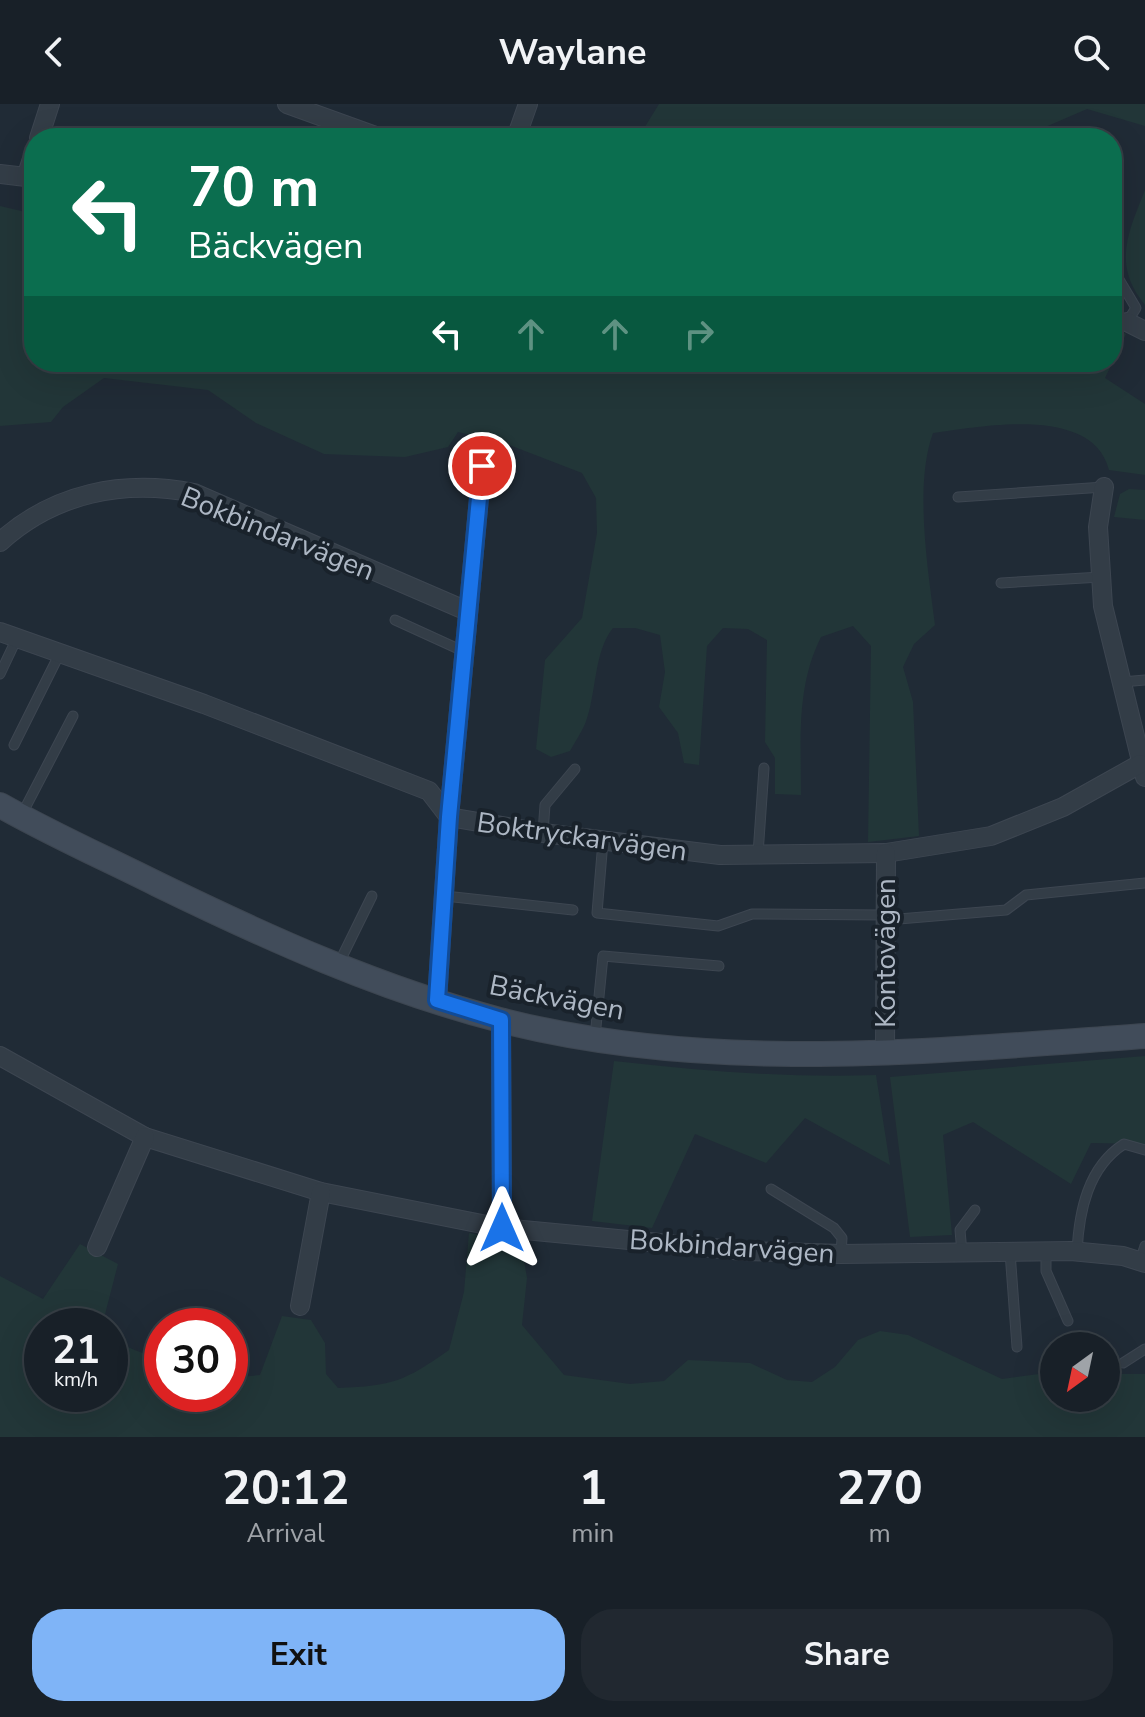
<!DOCTYPE html>
<html lang="en">
<head>
<meta charset="utf-8">
<style>
  body { margin:0; font-family:"Nunito Sans",sans-serif; background:#212830; color:#f1f3f6; height:100vh; display:flex; flex-direction:column; font-size:30px; white-space:nowrap }
  * { box-sizing:border-box; margin:0 }
  p { font-size:26px; color:#9fa3a8 }
  .icon { flex:none; width:44px; height:44px; fill:none; stroke:currentColor; stroke-width:2; stroke-linecap:round; stroke-linejoin:round }
  .map { position:relative; height:1333px; overflow:hidden }
  .side { display:flex; flex-direction:column; background:#182028; flex:1 }
  .side>* { flex:none }
  .banner { position:absolute; left:24px; top:24px; width:1098px; height:244px; border-radius:32px; box-shadow:0 8px 32px #0002,0 0 0 2px #363e45; background:#0b6e4f; color:#fff; overflow:hidden }
  .needle { width:52px; rotate:213deg }
  .tools { position:absolute; left:1040px; top:1228px; display:grid; gap:16px }
  .tools a { display:grid; place-items:center; width:80px; height:80px; border-radius:50%; background:#182028; box-shadow:0 8px 32px #0002,0 0 0 2px #363e45; font-size:40px }
  .speed { position:absolute; left:24px; top:1204px; display:flex; gap:16px; font-size:40px; font-weight:700; text-align:center }
  .speed>* { display:grid; place-content:center; width:104px; height:104px; border-radius:50%; background:#182028; box-shadow:0 8px 32px #0002,0 0 0 2px #363e45; line-height:1 }
  .speed small { font-size:20px; font-weight:400 }
  .speed .limit { border:12px solid #d22; background:#fff; color:#111 }
  .pin { position:absolute; display:grid; place-items:center; width:68px; height:68px; color:#fff; margin:-34px; border:4px solid #fff; border-radius:50%; box-shadow:0 2px 8px #0007 }
  .me { position:absolute; width:88px; margin:-44px; rotate:0deg; stroke-linejoin:round; filter:drop-shadow(0 0 6px #0008) }
  .turn { display:flex; align-items:center; gap:28px; height:168px; padding:0 32px; font-size:36px }
  .turn .icon { width:104px; height:104px; stroke-width:2.5 }
  .turn b { display:block; font-size:56px; line-height:68px }
  .lanes { display:flex; align-items:center; height:76px; padding:0 32px; background:#0003; justify-content:center; gap:40px; direction:ltr }
  .lanes .off { opacity:.35 }
  .eta { display:flex; justify-content:space-evenly; align-items:center; height:136px; text-align:center }
  .eta b { font-size:48px; font-weight:700; line-height:56px }
  .action { display:flex; gap:16px; margin-top:auto; padding:16px 32px }
  .action a { flex:1; height:92px; border-radius:32px; background:#7fb4f7; color:#111; font-size:32px; font-weight:700; line-height:92px; text-align:center }
  .action a+a { background:#212830; color:#f1f3f6 }
  header { display:flex; justify-content:space-between; align-items:center; height:104px; padding:0 32px; background:#182028; font-size:36px; font-weight:700 }
  .map>svg:first-child { display:block }
  .green { fill:#223638 }
  .lines { fill:none; stroke-linecap:round; stroke-linejoin:round }
  .lane-casing { stroke:#3d4651; stroke-width:11 }
  .street-casing { stroke:#3d4651; stroke-width:20 }
  .secondary-casing { stroke:#3d4651; stroke-width:26 }
  .lane { stroke:#333d47; stroke-width:9 }
  .street { stroke:#333d47; stroke-width:18 }
  .secondary { stroke:#414c5a; stroke-width:24 }
  .route-casing { stroke:#114b97; stroke-width:20 }
  .route { stroke:#1a73e8; stroke-width:14 }
  .labels { text-anchor:middle; stroke-width:8; stroke-linejoin:round; paint-order:stroke }
  .street-label { font-size:28px; fill:#adb7c4; stroke:#19222b }
</style>
</head>
<body>
<header><svg class="icon" aria-label="back" viewBox="0 0 24 24"><path d="M15 5l-7 7 7 7"/></svg>Waylane<svg class="icon" aria-label="search" viewBox="0 0 24 24"><circle cx="10" cy="10" r="6"/><path d="M15 15l6 6"/></svg></header>
<div class="map">
<svg width="1145" height="1333" viewBox="0 0 1145 1333">
  <rect width="100%" height="100%" fill="#202b36"/>
  <g class="green">
    <path d="M 659,0 L 1145,0 L 1145,22 L 1087,5 L 1043,24 L 1037,34 L 638,34 Z"/>
    <path d="M 1145,86 L 1145,201 C 1112,161 1128,129 1145,86 Z"/>
    <path d="M 0,102 L 34,110 L 34,258 L 1112,258 L 1112,222 L 1126,230 L 1105,274 L 1145,300 L 1145,371 L 1109,366 C 1093,301 983,322 933,329 C 914,381 928,466 935,521 L 914,540 L 903,563 L 913,598 L 919,732 L 868,738 L 871,542 L 853,522 L 821,533 C 796,583 801,636 801,691 L 775,690 L 775,654 L 765,638 L 767,536 L 748,525 L 723,524 L 707,542 L 699,661 L 684,659 L 678,629 L 659,603 L 665,568 L 660,531 L 635,524 L 613,524 C 593,549 597,590 585,620 C 581,629 575,638 570,647 L 551,653 L 536,645 L 545,556 L 582,514 L 597,429 L 596,394 L 582,369 L 504,339 L 458,328 L 448,343 L 405,353 L 324,350 L 256,319 L 208,286 L 104,274 L 63,303 L 51,318 L 0,322 Z"/>
    <path d="M 1129,385 L 1145,386 L 1145,416 L 1114,413 L 1120,390 Z"/>
    <path d="M 1145,952 L 1145,1040 L 1091,1039 L 1071,1080 L 973,1018 L 943,1031 L 952,1131 L 910,1133 L 890,973 Z"/>
    <path d="M 614,957 C 702,967 788,974 876,971 L 890,1061 L 805,1014 L 766,1059 L 695,1030 L 652,1124 L 592,1117 Z"/>
    <path d="M 469,1129 L 521,1138 L 527,1174 L 522,1221 L 564,1271 L 630,1280 L 664,1277 L 688,1256 L 750,1259 L 787,1276 L 812,1278 L 835,1263 L 858,1236 L 880,1227 L 908,1231 L 1002,1275 L 1054,1268 L 1054,1294 L 1106,1294 L 1106,1270 L 1145,1270 L 1145,1333 L 0,1333 L 0,1172 L 43,1195 L 80,1140 L 118,1160 L 102,1222 L 42,1222 L 42,1290 L 110,1290 L 110,1236 L 162,1257 L 162,1290 L 230,1290 L 230,1274 L 260,1271 L 282,1212 L 311,1216 L 325,1239 L 326,1270 L 338,1284 C 393,1282 405,1277 449,1246 L 464,1188 Z"/>
  </g>
  <g class="lines">
    <g class="lane-casing">
      <g id="lane">
        <path d="M 1114,167 L 1136,204 L 1127,218"/>
        <path d="M 958,393 L 1104,383"/>
        <path d="M 1001,479 L 1101,473"/>
        <path d="M 395,516 L 465,548"/>
        <path d="M 0,570 L 17,534"/>
        <path d="M 1122,578 L 1145,576"/>
        <path d="M 14,641 L 60,549"/>
        <path d="M 22,710 L 73,612"/>
        <path d="M 543,729 L 545,701 L 575,665"/>
        <path d="M 603,737 L 597,809 L 718,822 L 752,810 L 884,811 L 899,815 L 1006,806 L 1026,791 L 1145,779"/>
        <path d="M 758,750 L 764,664"/>
        <path d="M 445,792 L 573,806"/>
        <path d="M 339,859 L 372,792"/>
        <path d="M 595,933 L 603,852 L 719,862"/>
        <path d="M 771,1085 L 834,1124 L 842,1134 L 841,1150"/>
        <path d="M 1046,1147 L 1046,1167 L 1068,1217"/>
        <path d="M 1010,1148 L 1017,1243"/>
        <path d="M 1077,1148 C 1079,1107 1088,1063 1124,1040 L 1145,1046"/>
        <path d="M 962,1149 L 960,1126 L 975,1106"/>
        <path d="M 1140,1157 L 1145,1142"/>
        <path d="M 1123,1259 L 1145,1245"/>
      </g>
    </g>
    <g class="street-casing">
      <g id="street">
        <path d="M 287,0 L 381,34"/>
        <path d="M 39,34 L 50,0"/>
        <path d="M 516,34 L 528,0"/>
        <path d="M 0,70 L 26,73 L 34,49"/>
        <path d="M 1127,218 L 1145,227"/>
        <path d="M 1104,383 L 1098,423 L 1103,502 L 1145,673"/>
        <path d="M 0,438 C 54,389 123,375 194,389 L 467,507"/>
        <path d="M 0,528 L 204,600 L 429,687 L 449,713 L 543,729 L 720,751 L 886,749 L 991,732 L 1063,703 L 1140,660"/>
        <path d="M 437,896 L 449,713 L 482,362"/>
        <path d="M 501,916 L 502,1124"/>
        <path d="M 885,949 L 886,749"/>
        <path d="M 0,952 L 145,1033 L 321,1088 L 502,1124 L 744,1147 L 841,1150 L 1071,1147 L 1123,1152 L 1145,1159"/>
        <path d="M 97,1143 L 145,1033"/>
        <path d="M 300,1202 L 321,1088"/>
      </g>
    </g>
    <g class="secondary-casing">
      <path id="secondary" d="M 0,701 C 51,730 105,754 157,780 C 268,834 380,885 500,916 C 709,970 932,947 1145,932"/>
    </g>
    <use href="#lane" class="lane"/>
    <use href="#street" class="street"/>
    <use href="#secondary" class="secondary"/>
  </g>
  <g class="lines">
    <g class="route-casing">
      <path id="route" d="M 482,362 L 449,713 L 437,896 L 501,916 L 502,1124"/>
    </g>
    <use href="#route" class="route"/>
  </g>
  <g class="labels">
    <g class="street-label">
      <text transform="translate(278 429) rotate(22)" y="10">Bokbindarvägen</text>
      <text transform="translate(582 732) rotate(8)" y="10">Boktryckarvägen</text>
      <text transform="translate(885 849) rotate(-90)" y="10">Kontovägen</text>
      <text transform="translate(557 893) rotate(11)" y="10">Bäckvägen</text>
      <text transform="translate(732 1142) rotate(4)" y="10">Bokbindarvägen</text>
    </g>
  </g>
</svg>
<div class="tools">
<a><svg class="needle" viewBox="-14 -14 28 28"><path d="M0-13l5 13h-10z" fill="#e53935"/><path d="M0 13l5-13h-10z" fill="#9fa3a8"/></svg></a>
</div>
<div class="speed"><div>21<small>km/h</small></div><div class="limit">30</div></div>
<div class="pin" style="left:482px;top:362px;background:#d93025"><svg class="icon" aria-label="arrive" viewBox="0 0 24 24"><path d="M6 21V4h12l-3 4 3 4H6"/></svg></div>
<svg class="me" style="left:502px;top:1124px" viewBox="-20 -20 40 40"><path d="M0-17L14 15 0 8-14 15z" fill="#1a73e8" stroke="#fff" stroke-width="4"/></svg>
<div class="banner">
<div class="turn"><svg class="icon" aria-label="left" viewBox="0 0 24 24"><path d="M17 20v-9H6M10 6l-5 5 5 5"/></svg><div><b>70 m</b>Bäckvägen</div></div>
<div class="lanes"><svg class="icon" aria-label="left" viewBox="0 0 24 24"><path d="M17 20v-9H6M10 6l-5 5 5 5"/></svg><svg class="icon off" aria-label="ahead" viewBox="0 0 24 24"><path d="M12 20V5M6 11l6-6 6 6"/></svg><svg class="icon off" aria-label="ahead" viewBox="0 0 24 24"><path d="M12 20V5M6 11l6-6 6 6"/></svg><svg class="icon off" aria-label="right" viewBox="0 0 24 24"><path d="M7 20v-9h11M14 6l5 5-5 5"/></svg></div>
</div>
</div>
<section class="side">
<div class="eta">
<div><b>20:12</b><p>Arrival</p></div>
<div><b>1</b><p>min</p></div>
<div><b>270</b><p>m</p></div>
</div>
<div class="action"><a>Exit</a><a>Share</a></div>
</section>
</body>
</html>
